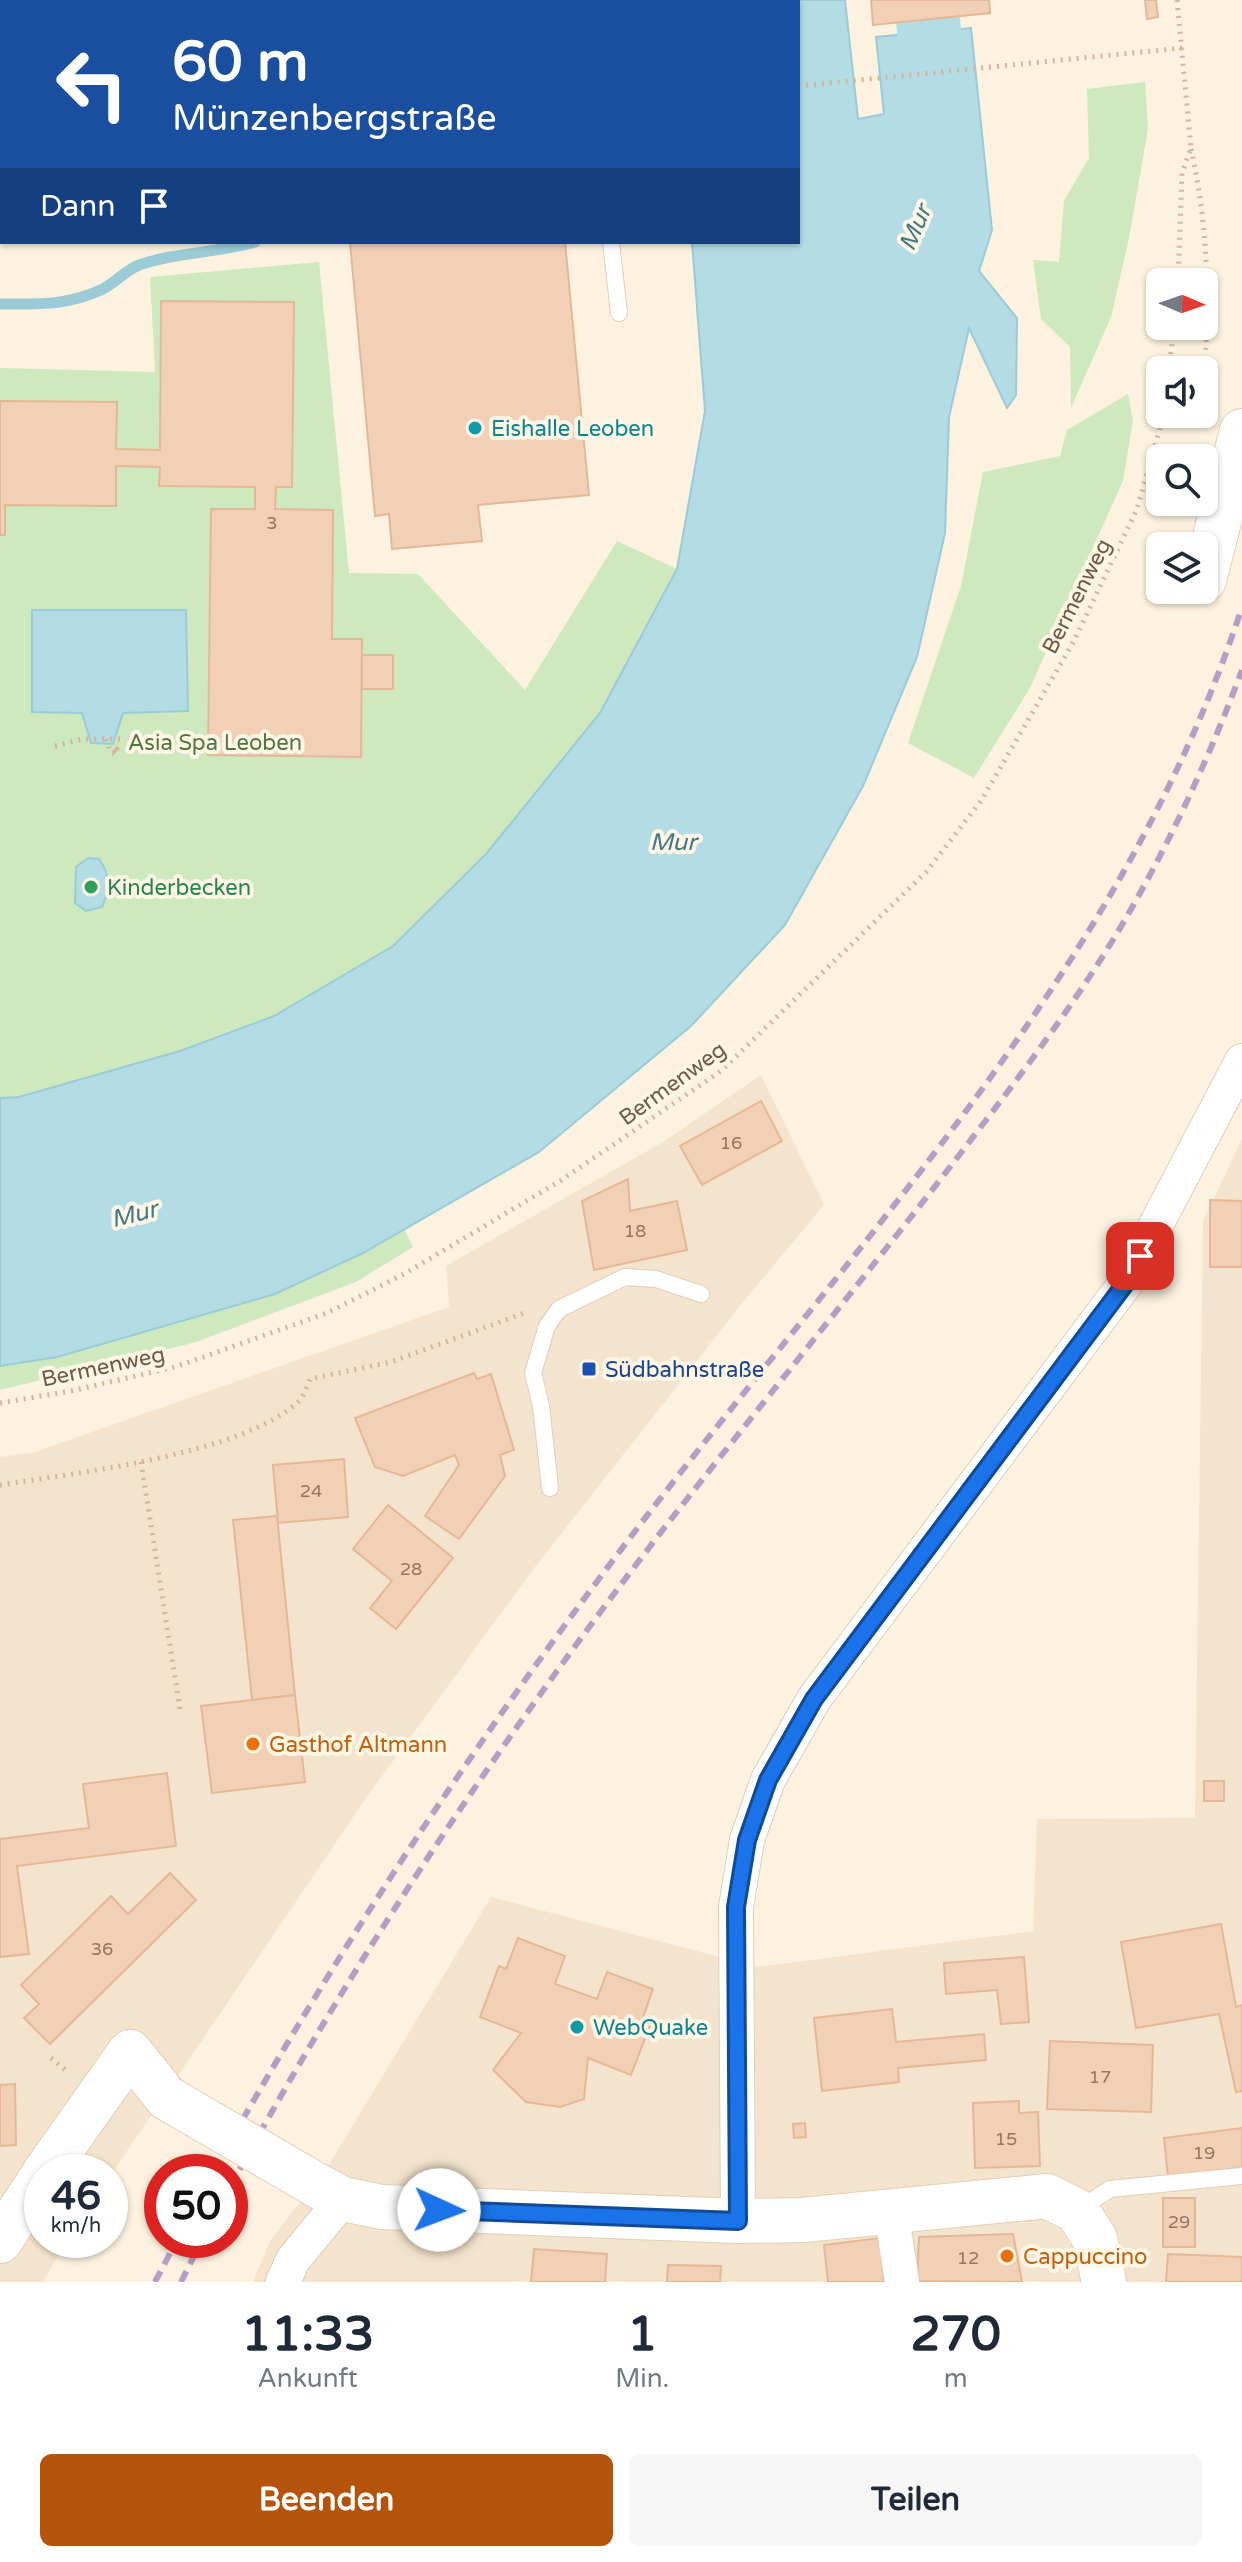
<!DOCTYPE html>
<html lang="de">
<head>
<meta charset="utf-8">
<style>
  body { margin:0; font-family:"Varela Round",sans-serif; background:#f6f6f7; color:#1f2937; height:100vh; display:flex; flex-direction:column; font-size:30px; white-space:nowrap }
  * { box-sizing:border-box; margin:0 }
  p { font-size:26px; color:#747a83 }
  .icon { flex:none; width:44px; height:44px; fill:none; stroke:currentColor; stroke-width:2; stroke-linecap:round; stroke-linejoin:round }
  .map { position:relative; height:2282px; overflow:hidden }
  .side { display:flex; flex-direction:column; background:#fff; flex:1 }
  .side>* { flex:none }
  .hud { position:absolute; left:0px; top:0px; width:800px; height:244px; box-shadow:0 2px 6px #0004; background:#1a4fa0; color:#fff; overflow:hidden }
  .needle { width:52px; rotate:92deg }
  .fabs { position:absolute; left:1146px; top:268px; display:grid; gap:16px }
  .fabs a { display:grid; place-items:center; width:72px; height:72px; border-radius:12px; background:#fff; box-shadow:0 2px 6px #0004; font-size:40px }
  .speed { position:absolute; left:24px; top:2154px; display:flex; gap:16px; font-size:40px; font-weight:700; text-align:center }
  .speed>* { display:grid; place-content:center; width:104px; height:104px; border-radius:50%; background:#fff; box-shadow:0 2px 6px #0004; line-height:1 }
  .speed small { font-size:20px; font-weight:400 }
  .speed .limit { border:12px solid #d22; background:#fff; color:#111 }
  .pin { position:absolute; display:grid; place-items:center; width:68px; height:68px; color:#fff; margin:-34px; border-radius:16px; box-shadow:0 4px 12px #0006 }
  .me { position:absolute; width:88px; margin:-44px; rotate:92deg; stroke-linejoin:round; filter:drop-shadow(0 0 6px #0008) }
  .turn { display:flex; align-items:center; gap:28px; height:168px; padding:0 40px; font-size:36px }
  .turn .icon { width:104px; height:104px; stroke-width:2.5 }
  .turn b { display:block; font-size:56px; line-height:68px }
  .then { display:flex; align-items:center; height:76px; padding:0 40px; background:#0003; gap:16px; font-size:30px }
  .eta { display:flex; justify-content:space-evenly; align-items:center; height:136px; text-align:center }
  .eta b { font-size:48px; font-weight:800; line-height:56px }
  .action { display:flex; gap:16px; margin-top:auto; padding:16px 40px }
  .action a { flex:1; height:92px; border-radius:12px; background:#b45309; color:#fff; font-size:32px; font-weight:800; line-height:92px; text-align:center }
  .action a+a { background:#f6f6f7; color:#1f2937 }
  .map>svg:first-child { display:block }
  .residential { fill:#f4e4cd }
  .green { fill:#cee9be }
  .water { fill:#b4dce5; stroke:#9acbd7; stroke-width:2 }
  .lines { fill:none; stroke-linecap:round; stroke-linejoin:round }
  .stream { stroke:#9acbd7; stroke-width:11 }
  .river { stroke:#b4dce5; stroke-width:64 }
  .building { fill:#f2d0b6; stroke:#e4b797; stroke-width:2 }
  .lane-casing { stroke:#e0cebb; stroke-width:18 }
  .street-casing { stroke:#e0cebb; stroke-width:36 }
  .secondary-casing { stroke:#e5cfb9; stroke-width:46 }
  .path { stroke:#d6b49a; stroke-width:5; stroke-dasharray:2 6; stroke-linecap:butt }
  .lane { stroke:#fff; stroke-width:16 }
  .street { stroke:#fff; stroke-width:34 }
  .secondary { stroke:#fff; stroke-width:44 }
  .rail { stroke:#b49fc4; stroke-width:6; stroke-dasharray:12 8; stroke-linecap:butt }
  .secondary-bridge-casing { stroke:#e5cfb9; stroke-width:46; stroke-linecap:butt }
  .path-bridge { stroke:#d6b49a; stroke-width:5; stroke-dasharray:2 6; stroke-linecap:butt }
  .secondary-bridge { stroke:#fff; stroke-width:44 }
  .route-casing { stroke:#114b97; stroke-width:20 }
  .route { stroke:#1a73e8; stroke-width:14 }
  .culture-dot { fill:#0f9aa8; stroke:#fff6e5; stroke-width:3 }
  .leisure-dot { fill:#2e9e5b; stroke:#fff6e5; stroke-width:3 }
  .transit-dot { fill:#1a4fb4; stroke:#fff6e5; stroke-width:3 }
  .food-dot { fill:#e8710a; stroke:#fff6e5; stroke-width:3 }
  .labels { text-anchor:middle; stroke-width:8; stroke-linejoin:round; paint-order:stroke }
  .number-label { font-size:18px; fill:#927663 }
  .culture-label { font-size:22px; fill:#0d838f; stroke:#fff6e5; text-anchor:start }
  .street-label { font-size:22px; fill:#725847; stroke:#fff6e5 }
  .park-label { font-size:22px; fill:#4d783f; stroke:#fff6e5 }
  .leisure-label { font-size:22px; fill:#27864d; stroke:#fff6e5; text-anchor:start }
  .transit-label { font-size:22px; fill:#164399; stroke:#fff6e5; text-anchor:start }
  .food-label { font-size:22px; fill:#c56008; stroke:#fff6e5; text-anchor:start }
  .water-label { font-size:24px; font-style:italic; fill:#417886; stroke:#fff6e5 }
</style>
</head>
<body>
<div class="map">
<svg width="1242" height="2282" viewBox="0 0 1242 2282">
  <rect width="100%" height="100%" fill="#fcf2df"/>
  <g class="residential">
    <path d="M 761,1075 L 824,1205 L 743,1302 L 532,1571 L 366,1798 L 110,2176 L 110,2172 L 42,2172 L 42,2240 L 67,2240 L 43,2282 L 0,2282 L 0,1457 L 32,1453 L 449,1307 L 446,1266 L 663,1142 Z"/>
    <path d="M 1242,1139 L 1242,2282 L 253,2282 L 270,2241 L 330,2163 L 491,1897 L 758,1967 L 1033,1931 L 1037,1819 L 1195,1818 L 1203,1221 Z"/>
  </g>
  <g class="green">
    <path d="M 1145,82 L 1148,129 L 1129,238 L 1111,317 L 1071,408 L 1070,347 L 1041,319 L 1033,260 L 1059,262 L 1064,201 L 1089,158 L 1087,89 Z"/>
    <path d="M 319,262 L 349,573 L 418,574 L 525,690 L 617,541 L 677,569 L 600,713 L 486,854 L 393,946 L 274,1016 L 180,1051 L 19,1097 L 0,1098 L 0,368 L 155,372 L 150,277 Z"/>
    <path d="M 1128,394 L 1133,420 L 1123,481 L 1030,688 L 974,778 L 908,743 L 961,586 L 983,472 L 1060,456 L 1067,430 Z"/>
    <path d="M 404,1229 L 413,1247 L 356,1282 L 196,1342 L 0,1390 L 0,1366 L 57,1357 L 275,1294 Z"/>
  </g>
  <g class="water">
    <path d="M 772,0 L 845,0 L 858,119 L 884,114 L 876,37 L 971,28 L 992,230 L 979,271 L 1017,318 L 1016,395 L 1007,408 L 969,328 L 949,417 L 945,533 L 917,657 L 863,786 L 785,925 L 691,1026 L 539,1152 L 363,1253 L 275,1294 L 57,1357 L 0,1366 L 0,1098 L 19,1097 L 180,1051 L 274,1016 L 393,946 L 486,854 L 600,713 L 677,569 L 705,411 L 692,242 L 798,242 L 798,2 Z"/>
    <path d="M 32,610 L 186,610 L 188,711 L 123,713 L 113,744 L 91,743 L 82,713 L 32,712 Z"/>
    <path d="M 88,858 L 99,859 C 111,875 110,889 102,907 L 86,911 L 75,903 L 76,867 Z"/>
  </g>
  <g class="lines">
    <path class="stream" d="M 0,304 C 40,304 66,306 103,289 C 116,282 126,270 139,265 C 177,252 216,253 255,242"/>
    <path class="river" d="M 926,0 L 938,121"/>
  </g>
  <g class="building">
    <path d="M 871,0 L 989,0 L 990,13 L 873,25 Z"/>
    <path d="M 1145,0 L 1156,0 L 1158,17 L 1147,19 Z"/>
    <path d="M 350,242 L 565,242 L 589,495 L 478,505 L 482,541 L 392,549 L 389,514 L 375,516 Z"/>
    <path d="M 161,301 L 294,302 L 292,487 L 276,487 L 275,509 L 333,510 L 332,639 L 362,639 L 361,757 L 208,755 L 211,509 L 255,509 L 255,487 L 159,486 L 160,467 L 116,466 L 116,506 L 5,505 L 5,535 L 0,535 L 0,401 L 117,402 L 116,449 L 160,450 Z"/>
    <rect x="362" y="655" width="31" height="34"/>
    <path d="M 761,1101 L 782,1141 L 702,1185 L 680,1146 Z"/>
    <path d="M 628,1179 L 630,1211 L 677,1201 L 687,1250 L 594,1270 L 582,1201 Z"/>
    <path d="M 1210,1200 L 1242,1201 L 1242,1267 L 1210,1267 Z"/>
    <path d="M 474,1373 L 477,1379 L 491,1374 L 514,1450 L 500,1455 L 505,1476 L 459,1539 L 425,1516 L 459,1465 L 455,1455 L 403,1476 L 375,1467 L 355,1418 Z"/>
    <path d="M 344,1459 L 348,1517 L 278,1523 L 273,1465 Z"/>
    <path d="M 388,1505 L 453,1558 L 396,1629 L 370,1608 L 392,1581 L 353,1549 Z"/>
    <path d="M 277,1516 L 295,1695 L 252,1700 L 233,1520 Z"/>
    <path d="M 295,1695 L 305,1782 L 212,1793 L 201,1706 Z"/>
    <path d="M 167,1773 L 176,1846 L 17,1866 L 29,1954 L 0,1957 L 0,1839 L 89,1828 L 83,1784 Z"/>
    <rect x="1204" y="1781" width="20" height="20"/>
    <path d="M 170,1873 L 196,1900 L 50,2044 L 24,2018 L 39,2004 L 21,1985 L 111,1896 L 128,1914 Z"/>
    <path d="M 1221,1924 L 1236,2007 L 1242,2005 L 1242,2091 L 1236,2092 L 1219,2014 L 1136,2028 L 1121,1942 Z"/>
    <path d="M 518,1938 L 565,1956 L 555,1984 L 597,1999 L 607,1972 L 653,1989 L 643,2017 L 652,2020 L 631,2075 L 588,2058 L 584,2099 L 560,2107 L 526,2102 L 493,2070 L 521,2033 L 480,2017 L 499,1966 L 506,1969 Z"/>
    <path d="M 1024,1957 L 1029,2022 L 1001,2024 L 997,1990 L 946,1994 L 944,1963 Z"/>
    <path d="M 892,2009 L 896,2042 L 984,2034 L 986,2060 L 898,2068 L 899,2082 L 822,2091 L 814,2018 Z"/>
    <path d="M 1050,2041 L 1153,2045 L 1151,2112 L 1047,2109 Z"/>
    <path d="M 15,2084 L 16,2145 L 0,2146 L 0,2085 Z"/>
    <path d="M 1019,2101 L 1019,2113 L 1038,2112 L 1040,2166 L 975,2168 L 973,2103 Z"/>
    <path d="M 805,2123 L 806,2137 L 794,2138 L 793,2124 Z"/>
    <path d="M 1242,2128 L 1242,2168 L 1168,2177 L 1164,2138 Z"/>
    <rect x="1163" y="2198" width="32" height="49"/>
    <path d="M 1013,2234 L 1022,2282 L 917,2281 L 919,2237 Z"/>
    <path d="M 879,2238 L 884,2282 L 828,2282 L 824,2245 Z"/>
    <path d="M 534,2249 L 607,2254 L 605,2282 L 531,2282 Z"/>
    <path d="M 1168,2254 L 1242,2257 L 1242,2282 L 1166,2282 Z"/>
    <path d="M 668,2265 L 721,2266 L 720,2282 L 667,2282 Z"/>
  </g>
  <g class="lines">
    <g class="lane-casing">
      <g id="lane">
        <path d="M 498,0 L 498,2"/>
        <path d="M 566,1 L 566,2"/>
        <path d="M 0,218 L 2,217"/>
        <path d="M 611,242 L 619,313"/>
        <path d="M 550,1488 L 541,1406 L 533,1373 L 547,1326 L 559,1309 L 625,1277 L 656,1279 L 701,1294"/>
        <path d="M 1078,2210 L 1110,2189 L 1242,2176"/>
      </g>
    </g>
    <g class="street-casing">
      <g id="street">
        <path d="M 891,2210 L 902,2282"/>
        <path d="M 738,2221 L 736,1907 L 747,1840 L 768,1780 L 814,1699 L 1125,1284 L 1242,1061"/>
        <path d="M 283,2282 L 293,2260 L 343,2199"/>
      </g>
    </g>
    <g class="secondary-casing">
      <g id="secondary">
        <path d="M 1204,580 L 1242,431"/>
        <path d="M 45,2172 L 130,2052 L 167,2098"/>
        <path d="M 318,2186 L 343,2199 L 382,2207 L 738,2221 L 803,2220 L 1047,2196 L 1077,2211 L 1095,2239 L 1104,2282"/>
        <path d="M 0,2241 L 42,2177"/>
      </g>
    </g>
    <g class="path">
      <path d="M 1177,0 L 1191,148 L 1182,173 L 1178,282"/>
      <path d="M 798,86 L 1183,48"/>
      <path d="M 1191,149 C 1208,225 1210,299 1204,376"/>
      <path d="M 1169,370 L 1174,326"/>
      <path d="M 106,739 L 111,753 L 117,753 L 117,749 L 114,751"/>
      <path d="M 55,746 L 82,739 L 120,739"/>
      <path d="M 0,1403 L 71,1391 L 175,1367 L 327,1313 L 404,1274 L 560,1181 L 721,1071 L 926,872 L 981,801 L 1074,641 L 1137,509 L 1164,414"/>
      <path d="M 141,1462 L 180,1709"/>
      <path d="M 0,1485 C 76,1473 244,1454 299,1401 C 304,1396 307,1386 310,1379 L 391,1362 L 527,1312"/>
      <path d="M 51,2058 L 69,2073"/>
    </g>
    <use href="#lane" class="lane"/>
    <use href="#street" class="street"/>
    <use href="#secondary" class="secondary"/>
    <g class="rail">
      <path d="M 213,2172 C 339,1946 482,1731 639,1526 C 863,1234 1126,963 1242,607"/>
      <path d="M 230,2187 C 356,1955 503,1736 665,1527 C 759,1407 856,1288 950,1167 C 1013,1085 1078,1002 1130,911 C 1174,834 1211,753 1242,670"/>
      <path d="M 155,2282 L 177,2240"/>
      <path d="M 181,2282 L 202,2240"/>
    </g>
    <g class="secondary-bridge-casing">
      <path id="secondary-bridge" d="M 167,2098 L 318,2186"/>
    </g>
    <path class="path-bridge" d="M 114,751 L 118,751"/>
    <use href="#secondary-bridge" class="secondary-bridge"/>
  </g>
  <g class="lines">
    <g class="route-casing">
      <path id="route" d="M 439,2210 L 738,2221 L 736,1907 L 747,1840 L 768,1780 L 814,1699 L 1125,1284 L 1140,1256"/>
    </g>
    <use href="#route" class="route"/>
  </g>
  <g class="culture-dot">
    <circle cx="475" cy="428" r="8"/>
    <circle cx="577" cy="2027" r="8"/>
  </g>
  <circle class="leisure-dot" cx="91" cy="887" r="8"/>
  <rect class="transit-dot" x="581" y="1361" width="16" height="16" rx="4"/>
  <g class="food-dot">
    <circle cx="253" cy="1744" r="8"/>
    <circle cx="1007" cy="2256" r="8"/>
  </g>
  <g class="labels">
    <g class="number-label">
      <text x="272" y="529">3</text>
      <text x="731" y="1149">16</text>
      <text x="635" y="1237">18</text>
      <text x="311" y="1497">24</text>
      <text x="411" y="1575">28</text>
      <text x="102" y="1955">36</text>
      <text x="1100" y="2083">17</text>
      <text x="1006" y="2145">15</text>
      <text x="1204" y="2159">19</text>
      <text x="1179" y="2228">29</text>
      <text x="968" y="2264">12</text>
    </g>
    <g class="culture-label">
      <text x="491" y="436">Eishalle Leoben</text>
      <text x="593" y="2035">WebQuake</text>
    </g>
    <g class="street-label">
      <text transform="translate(1076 596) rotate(-63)" y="8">Bermenweg</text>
      <text transform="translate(672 1083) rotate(-36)" y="8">Bermenweg</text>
      <text transform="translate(103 1366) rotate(-12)" y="8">Bermenweg</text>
    </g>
    <g class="park-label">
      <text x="215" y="750">Asia Spa Leoben</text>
    </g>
    <g class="leisure-label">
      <text x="107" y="895">Kinderbecken</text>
    </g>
    <g class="transit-label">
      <text x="605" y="1377">Südbahnstraße</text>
    </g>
    <g class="food-label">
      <text x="269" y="1752">Gasthof Altmann</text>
      <text x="1023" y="2264">Cappuccino</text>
    </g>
    <g class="water-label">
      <text transform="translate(915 228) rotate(-67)" y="8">Mur</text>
      <text x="673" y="850">Mur</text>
      <text transform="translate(134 1214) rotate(-14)" y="8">Mur</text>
    </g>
  </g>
</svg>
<div class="fabs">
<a><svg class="needle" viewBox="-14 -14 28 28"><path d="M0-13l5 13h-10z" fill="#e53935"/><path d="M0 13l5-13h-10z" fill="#747a83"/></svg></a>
<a><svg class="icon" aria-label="sound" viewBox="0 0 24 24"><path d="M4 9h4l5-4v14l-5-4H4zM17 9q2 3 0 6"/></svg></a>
<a><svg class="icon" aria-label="search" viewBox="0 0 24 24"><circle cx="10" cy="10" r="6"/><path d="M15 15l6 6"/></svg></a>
<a><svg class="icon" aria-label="layers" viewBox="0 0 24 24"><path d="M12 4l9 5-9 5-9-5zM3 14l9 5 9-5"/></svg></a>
</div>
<div class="speed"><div>46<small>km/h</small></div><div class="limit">50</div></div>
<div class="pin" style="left:1140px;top:1256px;background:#d93025"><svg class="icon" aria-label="arrive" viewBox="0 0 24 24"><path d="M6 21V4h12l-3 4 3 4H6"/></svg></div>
<svg class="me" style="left:439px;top:2210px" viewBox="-20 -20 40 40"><circle r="19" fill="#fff"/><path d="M0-13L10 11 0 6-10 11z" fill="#1a73e8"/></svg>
<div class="hud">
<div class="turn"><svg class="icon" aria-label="left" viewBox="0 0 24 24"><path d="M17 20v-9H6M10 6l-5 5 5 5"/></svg><div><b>60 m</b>Münzenbergstraße</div></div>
<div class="then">Dann<svg class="icon" aria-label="arrive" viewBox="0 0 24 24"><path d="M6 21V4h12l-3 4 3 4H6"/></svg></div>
</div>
</div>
<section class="side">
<div class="eta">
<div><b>11:33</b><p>Ankunft</p></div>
<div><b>1</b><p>Min.</p></div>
<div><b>270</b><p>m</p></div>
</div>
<div class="action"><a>Beenden</a><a>Teilen</a></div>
</section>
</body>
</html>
